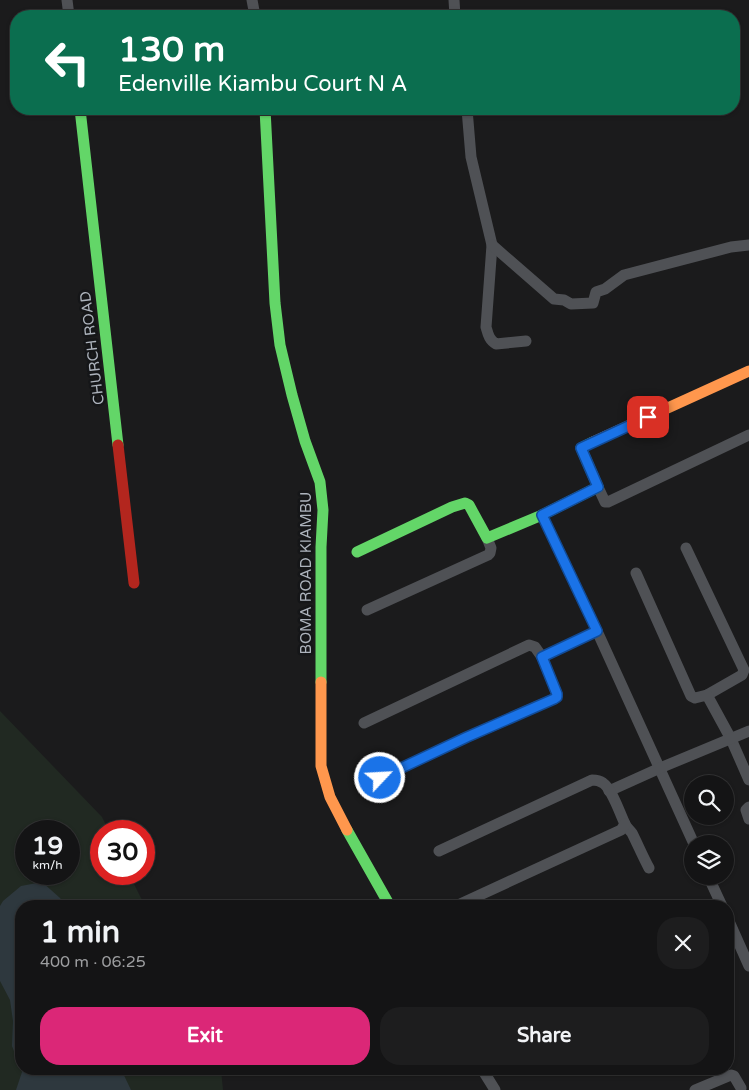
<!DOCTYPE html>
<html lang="en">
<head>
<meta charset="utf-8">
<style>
  body { margin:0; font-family:"Varela Round",sans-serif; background:#1d1d1e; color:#f1f3f6; height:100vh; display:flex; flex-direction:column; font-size:19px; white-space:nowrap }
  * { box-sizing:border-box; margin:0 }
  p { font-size:16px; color:#9d9ea0 }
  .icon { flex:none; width:28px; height:28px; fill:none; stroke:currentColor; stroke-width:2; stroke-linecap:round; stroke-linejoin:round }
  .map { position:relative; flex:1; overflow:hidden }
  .panel { position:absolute; left:15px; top:900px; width:719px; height:175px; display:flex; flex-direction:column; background:#141415; border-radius:20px; box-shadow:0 1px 4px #0004,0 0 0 1px #333334 }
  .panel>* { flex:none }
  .guide { position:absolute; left:10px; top:10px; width:730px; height:105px; border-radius:20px; box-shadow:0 1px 4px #0004,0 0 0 1px #333334; background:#0b6e4f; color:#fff; overflow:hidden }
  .controls { position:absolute; left:684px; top:775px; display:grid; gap:10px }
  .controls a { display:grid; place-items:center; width:50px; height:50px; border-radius:50%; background:#141415; box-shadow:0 1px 4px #0004,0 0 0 1px #333334; font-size:25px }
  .speed { position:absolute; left:15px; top:820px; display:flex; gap:10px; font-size:25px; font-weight:700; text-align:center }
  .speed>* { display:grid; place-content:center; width:65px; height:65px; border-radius:50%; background:#141415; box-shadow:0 1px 4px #0004,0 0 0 1px #333334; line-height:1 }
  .speed small { font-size:12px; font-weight:400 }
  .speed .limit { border:8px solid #d22; background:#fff; color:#111 }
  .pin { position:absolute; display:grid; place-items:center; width:42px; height:42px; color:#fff; margin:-21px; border-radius:10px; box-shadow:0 2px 8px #0006 }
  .me { position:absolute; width:55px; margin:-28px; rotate:65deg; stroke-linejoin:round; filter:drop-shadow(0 0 4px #0008) }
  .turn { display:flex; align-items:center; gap:18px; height:105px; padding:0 25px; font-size:22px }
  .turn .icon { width:65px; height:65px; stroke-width:2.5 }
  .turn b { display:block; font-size:35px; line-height:42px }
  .round { display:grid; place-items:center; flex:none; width:52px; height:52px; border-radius:20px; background:#1d1d1e }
  .head { display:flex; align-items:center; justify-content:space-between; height:85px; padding:0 25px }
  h1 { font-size:30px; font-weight:800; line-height:38px }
  .button { display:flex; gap:10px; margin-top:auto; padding:10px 25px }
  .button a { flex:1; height:58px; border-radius:20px; background:#db2777; color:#fff; font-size:20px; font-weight:800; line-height:58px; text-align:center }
  .button a+a { background:#1d1d1e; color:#f1f3f6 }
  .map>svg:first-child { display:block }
  .green { fill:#212922; fill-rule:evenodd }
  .water { fill:#2e383e }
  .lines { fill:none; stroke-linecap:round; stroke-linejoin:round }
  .street { stroke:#4f5155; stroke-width:11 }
  .fast { stroke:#63d668; stroke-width:11 }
  .slow { stroke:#ff974d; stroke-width:11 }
  .jam { stroke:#b3261e; stroke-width:11 }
  .route-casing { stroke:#114b97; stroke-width:12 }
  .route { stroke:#1a73e8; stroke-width:9 }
  .labels { text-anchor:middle; stroke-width:5; stroke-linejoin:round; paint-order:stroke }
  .street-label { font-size:15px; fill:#adb3bc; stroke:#151618 }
</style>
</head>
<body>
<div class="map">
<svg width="749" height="1090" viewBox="0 0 749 1090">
  <rect width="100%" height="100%" fill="#1b1b1c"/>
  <path class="green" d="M 0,711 L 102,817 L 109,831 L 101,831 L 101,874 L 129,874 L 145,906 L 21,906 L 21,1069 L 221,1069 L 223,1090 L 0,1090 ZM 26,831 L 69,831 L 69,874 L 26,874 Z"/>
  <path class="water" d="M 42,882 L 60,898 L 66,906 L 21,906 L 21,1069 L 121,1069 L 131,1090 L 16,1090 L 22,1072 L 12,1046 L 13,1021 L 10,1000 L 0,981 L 0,906 L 3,901 L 21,886 Z"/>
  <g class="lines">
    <g class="street">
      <path d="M 67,0 L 69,16"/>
      <path d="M 252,0 L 255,16"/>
      <path d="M 454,0 L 455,16"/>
      <path d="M 673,16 L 682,15"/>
      <path d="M 467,109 L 471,157 L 492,245 L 486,327 C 488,334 489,340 496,344 L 526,341"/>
      <path d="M 492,245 L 554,299 L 564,300 L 571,304 L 593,303 L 596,292 L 605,289 L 624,275 L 731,247 L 749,245"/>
      <path d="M 598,487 L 605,502 L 608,502 L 749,435"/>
      <path d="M 542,515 L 597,631 L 694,844"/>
      <path d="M 686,548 L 744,670 L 742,675 L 707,695"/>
      <path d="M 636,573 L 691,696 L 695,698 L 707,695 L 731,739 L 749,780"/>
      <path d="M 367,610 L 488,555 L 490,553 L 491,548 L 487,538"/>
      <path d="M 364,723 L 529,645 L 535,647 L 542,657"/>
      <path d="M 380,778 L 467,737 L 556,698 L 557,694 L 542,657 L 597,631"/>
      <path d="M 609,791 L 660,768 L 749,731"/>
      <path d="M 749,807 L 746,810 L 749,819"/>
      <path d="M 439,851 L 592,780 C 596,780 599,780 603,783 C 612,789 620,814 625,824 C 626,827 630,830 632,833 C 638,845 643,857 649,868"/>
      <path d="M 708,876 L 722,906"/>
      <path d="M 456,906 L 621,830 L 625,824"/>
      <path d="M 728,919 L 749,966"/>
      <path d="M 482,1069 L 495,1090"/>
      <path d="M 695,1090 L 731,1075 L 734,1076 L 741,1088"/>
    </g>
    <g class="fast">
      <path d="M 80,109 L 118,445"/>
      <path d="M 265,109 L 275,303 L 280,345 L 292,395 L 305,441 L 320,482 L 323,510 L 321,547 L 321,682"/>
      <path d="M 357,552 L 452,507 L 465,503 L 469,505 L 487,538 L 542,515 L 598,487 L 581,448 L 593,442"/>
      <path d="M 347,830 L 390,906"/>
    </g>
    <g class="slow">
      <path d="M 593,442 L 749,371"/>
      <path d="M 321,682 L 321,766 L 330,797 L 347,830"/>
    </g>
    <path class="jam" d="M 118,445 L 134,583"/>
  </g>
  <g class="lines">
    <g class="route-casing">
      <path id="route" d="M 380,778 L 467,737 L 554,699 L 557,697 L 557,694 L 542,657 L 597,631 L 542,515 L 598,487 L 581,448 L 648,417"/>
    </g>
    <use href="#route" class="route"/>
  </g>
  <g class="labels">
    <g class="street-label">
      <text transform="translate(92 348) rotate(-97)" y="5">CHURCH ROAD</text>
      <text transform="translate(306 573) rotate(-90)" y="5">BOMA ROAD KIAMBU</text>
    </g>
  </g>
</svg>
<div class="controls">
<a><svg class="icon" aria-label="search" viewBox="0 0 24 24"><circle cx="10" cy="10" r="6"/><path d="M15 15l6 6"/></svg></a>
<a><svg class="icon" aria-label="layers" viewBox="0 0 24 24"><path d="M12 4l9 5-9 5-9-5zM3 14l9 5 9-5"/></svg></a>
</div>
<div class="speed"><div>19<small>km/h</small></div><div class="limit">30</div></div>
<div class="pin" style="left:648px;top:417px;background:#d93025"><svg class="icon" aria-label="arrive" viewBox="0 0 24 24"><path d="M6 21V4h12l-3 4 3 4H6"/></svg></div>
<svg class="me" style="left:380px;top:778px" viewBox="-20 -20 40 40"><circle r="17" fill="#1a73e8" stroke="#fff" stroke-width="3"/><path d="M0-11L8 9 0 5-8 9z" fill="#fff"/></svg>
<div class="guide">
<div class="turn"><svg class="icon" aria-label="left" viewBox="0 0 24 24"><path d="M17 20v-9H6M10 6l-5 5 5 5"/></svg><div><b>130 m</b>Edenville Kiambu Court N A</div></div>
</div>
<section class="panel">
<div class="head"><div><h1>1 min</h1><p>400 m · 06:25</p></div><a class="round"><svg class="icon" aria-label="close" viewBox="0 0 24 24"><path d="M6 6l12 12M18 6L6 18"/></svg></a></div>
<div class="button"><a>Exit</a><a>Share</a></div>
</section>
</div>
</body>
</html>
